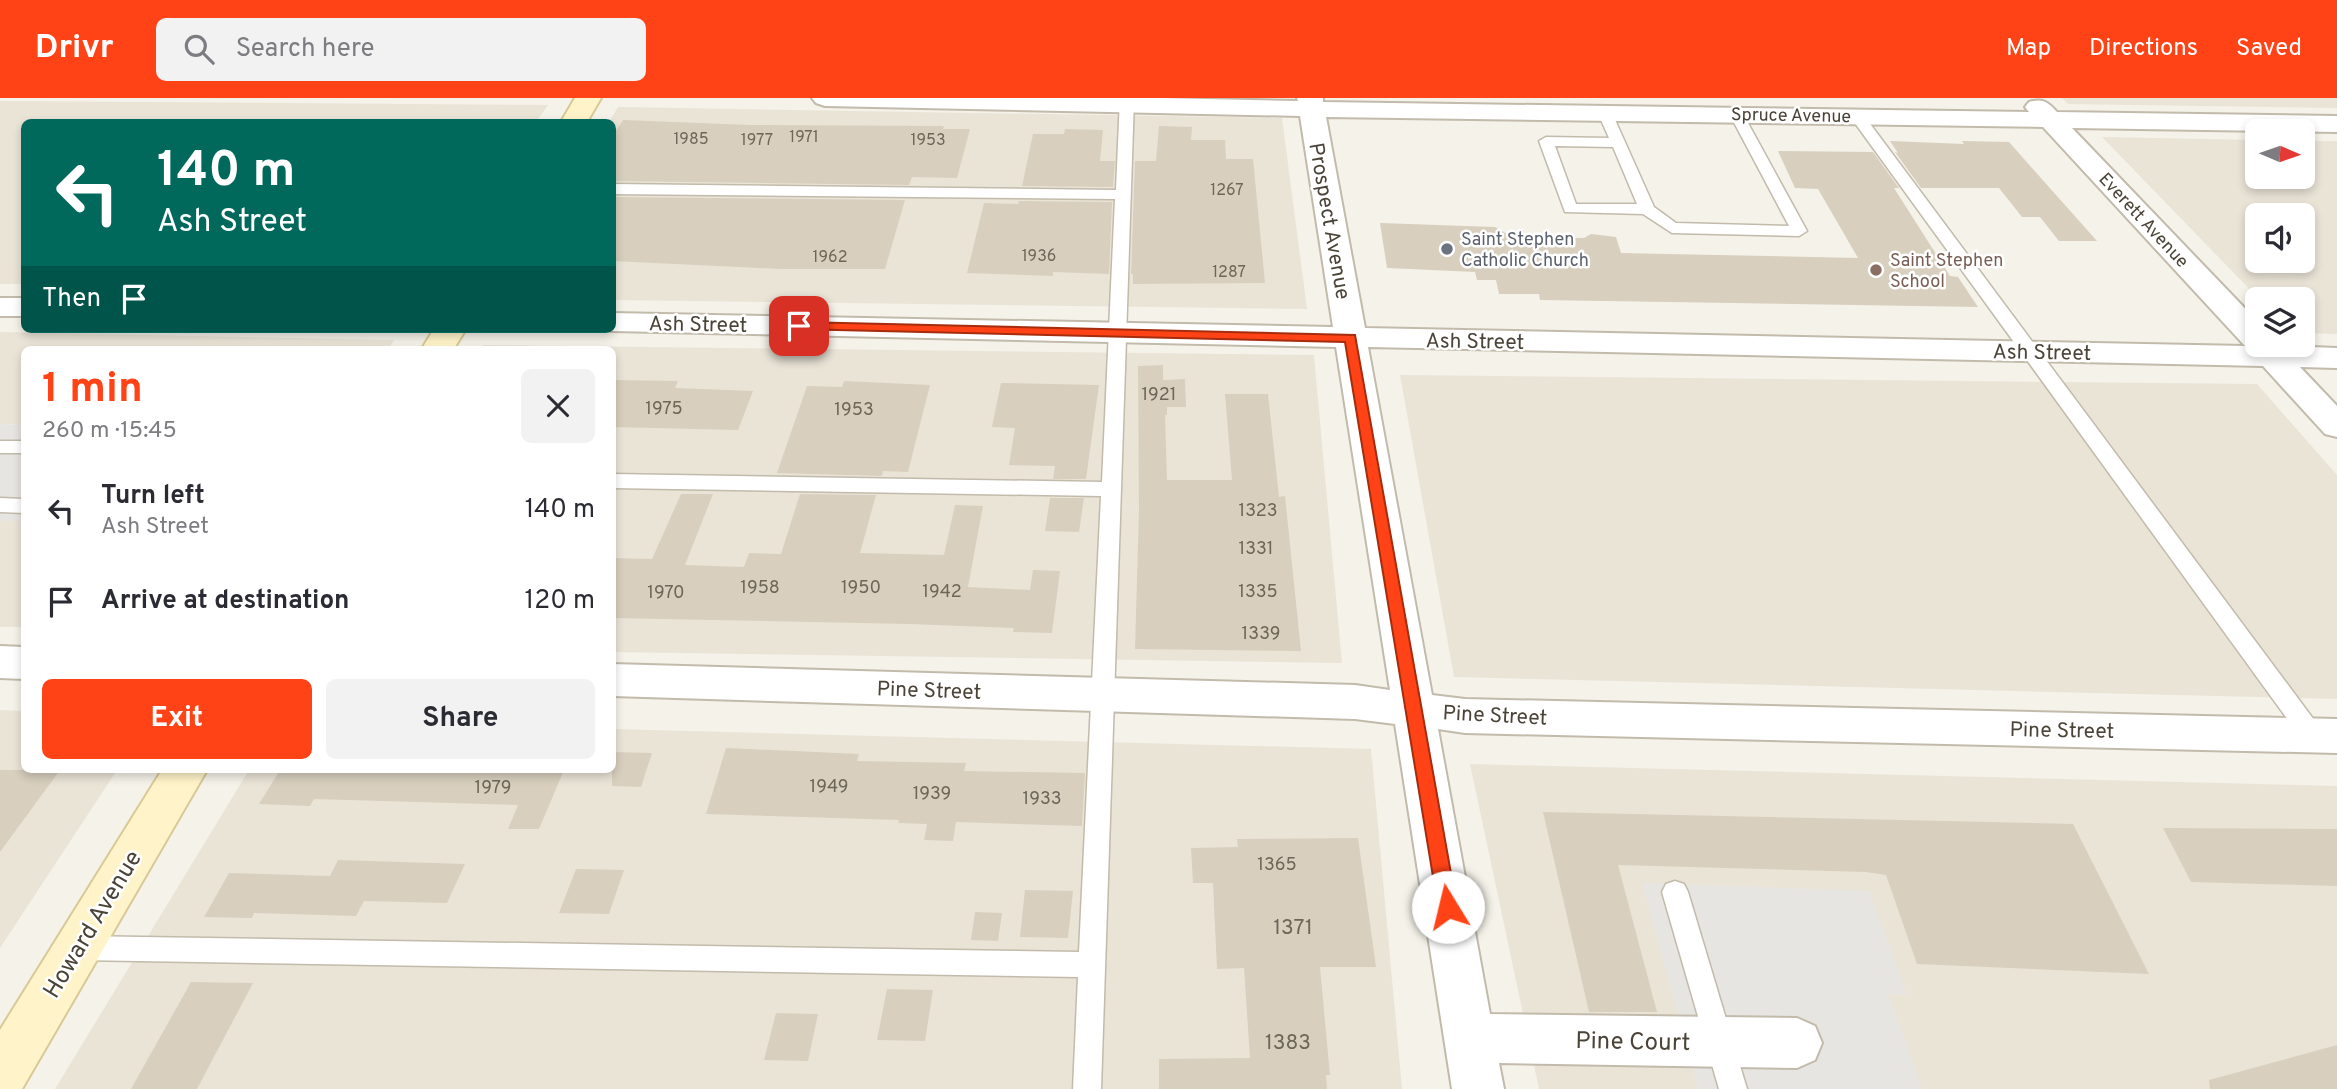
<!DOCTYPE html>
<html lang="en">
<head>
<meta charset="utf-8">
<style>
  body { margin:0; font-family:Overpass,sans-serif; background:#f2f2f3; color:#2b2b33; height:100vh; display:flex; flex-direction:column; font-size:26px; white-space:nowrap }
  * { box-sizing:border-box; margin:0 }
  p { font-size:23px; color:#7c7c81 }
  .icon { flex:none; width:38px; height:38px; fill:none; stroke:currentColor; stroke-width:2; stroke-linecap:round; stroke-linejoin:round }
  .map { position:relative; flex:1; overflow:hidden }
  .drawer { position:absolute; left:21px; top:248px; width:595px; height:427px; display:flex; flex-direction:column; background:#fff; border-radius:10px; box-shadow:0 4px 10px #0003 }
  .drawer>* { flex:none }
  .guide { position:absolute; left:21px; top:21px; width:595px; height:214px; border-radius:10px; box-shadow:0 4px 10px #0003; background:#00695c; color:#fff; overflow:hidden }
  .needle { width:46px; rotate:92deg }
  .tools { position:absolute; left:2245px; top:21px; display:grid; gap:14px }
  .tools a { display:grid; place-items:center; width:70px; height:70px; border-radius:10px; background:#fff; box-shadow:0 4px 10px #0003; font-size:35px }
  .pin { position:absolute; display:grid; place-items:center; width:60px; height:60px; color:#fff; margin:-30px; border-radius:14px; box-shadow:0 4px 10px #0006 }
  .me { position:absolute; width:77px; margin:-38px; rotate:351deg; stroke-linejoin:round; filter:drop-shadow(0 0 5px #0008) }
  .turn { display:flex; align-items:center; gap:24px; height:147px; padding:0 21px; font-size:32px }
  .turn .icon { width:91px; height:91px; stroke-width:2.5 }
  .turn b { display:block; font-size:49px; line-height:60px }
  .then { display:flex; align-items:center; height:66px; padding:0 21px; background:#0003; gap:14px; font-size:26px }
  .round { display:grid; place-items:center; flex:none; width:74px; height:74px; border-radius:10px; background:#f2f2f3 }
  .overview { display:flex; align-items:center; justify-content:space-between; height:119px; padding:0 21px }
  h1 { font-size:42px; font-weight:700; line-height:52px; color:#ff4316 }
  .action { display:flex; gap:14px; margin-top:auto; padding:14px 21px }
  .action a { flex:1; height:80px; border-radius:10px; background:#ff4316; color:#fff; font-size:28px; font-weight:700; line-height:80px; text-align:center }
  .action a+a { background:#f2f2f3; color:#2b2b33 }
  ul { padding:0; list-style:none }
  li { display:flex; align-items:center; gap:21px; height:91px; padding:0 21px }
  li div { flex:1 }
  li b { display:block; font-size:26px }
  li em { font-style:normal }
  header { display:flex; align-items:center; gap:42px; box-sizing:border-box; height:98px; padding:0 35px; background:#ff4316; color:#fff }
  header strong { font-size:33px }
  nav { display:flex; gap:38px; margin-inline-start:auto; font-size:24px }
  .search { width:490px; height:63px; background:#f2f2f3; display:flex; align-items:center; gap:18px; box-sizing:border-box; padding:0 24px; border-radius:10px; color:#7c7c81; font-size:26px }
  .map>svg:first-child { display:block }
  .residential { fill:#eae4d7; fill-rule:evenodd }
  .parking { fill:#e7e5e1 }
  .building { fill:#d8cfbe }
  .lines { fill:none; stroke-linecap:round; stroke-linejoin:round }
  .lane-casing { stroke:#c2bbab; stroke-width:3 }
  .street-casing { stroke:#c2bbab; stroke-width:4 }
  .secondary-casing { stroke:#d8c997; stroke-width:4 }
  .lane { fill:#fff; fill-rule:evenodd }
  .street { fill:#fff; fill-rule:evenodd }
  .secondary { fill:#fff4c9; fill-rule:evenodd }
  .route { fill:#ff4316; stroke:#a62c0e; stroke-width:2 }
  .worship-dot { fill:#6b7280; stroke:#fff; stroke-width:2.5 }
  .education-dot { fill:#8d6e63; stroke:#fff; stroke-width:2.5 }
  .labels { text-anchor:middle; stroke-width:5; stroke-linejoin:round; paint-order:stroke }
  .far-number-label { font-size:16px; fill:#6e6659 }
  .far-street-label { font-size:18px; fill:#4a4337; stroke:#fff }
  .far-worship-label { font-size:18px; fill:#5b616d; stroke:#fff; text-anchor:start }
  .far-education-label { font-size:18px; fill:#785e54; stroke:#fff; text-anchor:start }
  .number-label { font-size:18px; fill:#6e6659 }
  .street-label { font-size:21px; fill:#4a4337; stroke:#fff }
  .near-number-label { font-size:21px; fill:#6e6659 }
  .near-street-label { font-size:24px; fill:#4a4337; stroke:#fff }
</style>
</head>
<body>
<header>
<strong>Drivr</strong>
<div class="search"><svg class="icon" aria-label="search" viewBox="0 0 24 24"><circle cx="10" cy="10" r="6"/><path d="M15 15l6 6"/></svg>Search here</div>
<nav><a>Map</a><a>Directions</a><a>Saved</a></nav>
</header>
<div class="map">
<svg width="2337" height="991" viewBox="0 0 2337 991">
  <rect width="100%" height="100%" fill="#f5f2e9"/>
  <g class="residential">
    <path d="M 2062,0 L 2337,0 L 2337,10 L 2068,6 Z"/>
    <path d="M 0,3 L 548,7 L 536,24 L 24,24 L 24,186 L 0,186 Z"/>
    <path d="M 618,9 L 1282,20 L 1307,211 L 613,202 L 612,24 L 609,24 Z"/>
    <path d="M 2102,39 L 2257,42 L 2258,79 L 2303,79 L 2303,43 L 2337,43 L 2337,236 L 2303,235 L 2303,201 L 2259,201 ZM 2258,117 L 2303,117 L 2303,163 L 2258,163 Z"/>
    <path d="M 0,234 L 394,242 L 388,252 L 24,252 L 24,327 L 0,326 Z"/>
    <path d="M 483,247 L 1314,257 L 1342,565 L 613,554 L 612,252 L 480,252 Z"/>
    <path d="M 1400,277 L 2257,286 L 2337,377 L 2337,601 L 1454,579 Z"/>
    <rect x="0" y="423" width="24" height="106"/>
    <path d="M 0,612 L 24,613 L 24,672 L 117,672 L 0,850 Z"/>
    <path d="M 613,631 L 1371,651 L 1402,991 L 55,991 L 249,672 L 612,672 Z"/>
    <path d="M 1470,666 L 2337,688 L 2337,991 L 1539,991 Z"/>
  </g>
  <g class="parking">
    <path d="M 0,326 L 24,327 L 24,423 L 0,423 Z"/>
    <path d="M 1642,785 L 1869,793 L 1907,897 L 1888,896 L 1922,991 L 1698,991 Z"/>
  </g>
  <g class="building">
    <path d="M 623,22 L 751,27 L 944,28 L 943,31 L 970,31 L 957,80 L 912,79 L 909,87 L 612,83 L 612,39 Z"/>
    <path d="M 1159,28 L 1192,29 L 1191,42 L 1225,42 L 1226,61 L 1253,61 L 1265,185 L 1133,186 L 1133,176 L 1131,176 L 1135,63 L 1156,63 Z"/>
    <path d="M 1065,31 L 1103,32 L 1100,63 L 1115,63 L 1113,89 L 1022,88 L 1033,36 L 1064,36 Z"/>
    <path d="M 1890,43 L 1964,46 L 1962,43 L 2009,44 L 2097,143 L 2059,143 L 2040,119 L 2022,119 L 1999,90 L 1921,90 L 1895,54 L 1898,55 Z"/>
    <path d="M 1778,53 L 1873,54 L 1899,90 L 1894,90 L 1950,178 L 1958,179 L 1978,209 L 1540,202 L 1539,196 L 1499,196 L 1496,182 L 1477,182 L 1475,174 L 1387,170 L 1380,125 L 1495,129 L 1512,139 L 1584,140 L 1591,136 L 1616,139 L 1621,155 L 1858,160 L 1818,91 L 1795,90 Z"/>
    <path d="M 612,99 L 905,102 L 885,171 L 782,171 L 612,163 Z"/>
    <path d="M 1019,103 L 1112,104 L 1109,176 L 1053,174 L 1053,178 L 967,175 L 984,105 L 1018,106 Z"/>
    <path d="M 1163,267 L 1163,282 L 1185,281 L 1186,309 L 1167,309 L 1167,317 L 1165,317 L 1167,382 L 1232,382 L 1225,296 L 1268,296 L 1279,399 L 1285,398 L 1301,553 L 1135,551 L 1139,414 L 1138,268 Z"/>
    <path d="M 612,282 L 678,283 L 675,290 L 753,293 L 738,332 L 612,329 Z"/>
    <path d="M 844,283 L 930,287 L 908,374 L 883,373 L 882,378 L 777,375 L 807,288 L 842,289 Z"/>
    <path d="M 1001,285 L 1099,287 L 1086,381 L 1053,381 L 1055,368 L 1009,367 L 1015,330 L 992,329 Z"/>
    <path d="M 681,396 L 713,396 L 685,467 L 744,469 L 749,455 L 781,456 L 800,396 L 876,397 L 860,455 L 944,457 L 955,407 L 983,408 L 968,489 L 1030,492 L 1033,472 L 1060,473 L 1052,535 L 1013,534 L 1014,530 L 910,526 L 612,520 L 612,460 L 652,461 Z"/>
    <path d="M 1050,400 L 1084,400 L 1079,434 L 1045,433 Z"/>
    <path d="M 726,650 L 859,656 L 857,663 L 966,665 L 964,673 L 1085,675 L 1082,728 L 956,724 L 953,743 L 924,742 L 927,726 L 898,725 L 899,722 L 706,716 Z"/>
    <path d="M 612,654 L 652,655 L 641,689 L 612,688 Z"/>
    <path d="M 0,672 L 60,672 L 0,754 Z"/>
    <path d="M 280,672 L 564,672 L 539,731 L 508,731 L 518,707 L 314,701 L 310,708 L 259,706 Z"/>
    <path d="M 1543,714 L 2073,726 L 2149,876 L 1917,866 L 1886,777 L 1866,774 L 1618,767 L 1657,914 L 1589,914 Z"/>
    <path d="M 2163,730 L 2337,731 L 2337,788 L 2191,784 Z"/>
    <path d="M 1358,740 L 1376,869 L 1320,869 L 1330,977 L 1326,977 L 1327,991 L 1159,991 L 1159,961 L 1250,960 L 1244,870 L 1217,871 L 1213,785 L 1193,785 L 1191,750 L 1238,749 L 1237,741 Z"/>
    <path d="M 338,762 L 465,766 L 447,805 L 364,803 L 356,818 L 254,815 L 252,820 L 204,819 L 229,775 L 330,778 Z"/>
    <path d="M 576,771 L 624,772 L 609,816 L 559,815 Z"/>
    <path d="M 1025,792 L 1073,793 L 1068,840 L 1020,839 Z"/>
    <path d="M 975,814 L 1002,815 L 998,843 L 971,842 Z"/>
    <path d="M 191,884 L 253,885 L 197,991 L 131,991 Z"/>
    <path d="M 887,891 L 933,892 L 925,943 L 877,942 Z"/>
    <path d="M 776,915 L 818,916 L 808,963 L 764,962 Z"/>
    <path d="M 2337,947 L 2337,991 L 2210,991 L 2209,982 Z"/>
  </g>
  <g class="lines">
    <g class="lane-casing">
      <g id="lane">
        <path d="M 1120,0 L 1134,0 L 1101,991 L 1073,991 L 1078,879 L 78,862 L 69,859 L 65,850 L 69,841 L 78,838 L 1079,854 L 1101,398 L 612,390 L 612,376 L 1102,384 L 1115,101 L 612,96 L 612,86 L 1116,92 Z"/>
        <path d="M 1605,11 L 1612,15 L 1654,109 L 1676,125 L 1789,128 L 1730,17 L 1732,14 L 1742,14 L 1807,133 L 1799,138 L 1672,135 L 1643,116 L 1565,114 L 1539,43 L 1546,39 L 1609,40 L 1598,15 ZM 1555,48 L 1613,49 L 1637,106 L 1576,106 Z"/>
        <path d="M 1857,14 L 1862,15 L 2320,630 L 2324,637 L 2320,644 L 2312,646 L 2304,644 L 1852,21 L 1850,18 Z"/>
        <rect x="0" y="343" width="24" height="12"/>
        <path d="M 0,400 L 24,401 L 24,415 L 0,414 Z"/>
        <path d="M 1675,783 L 1684,786 L 1688,794 L 1747,991 L 1719,991 L 1662,794 L 1666,786 Z"/>
      </g>
    </g>
    <g class="street-casing">
      <g id="street">
        <path d="M 812,0 L 1163,0 L 1298,3 L 1297,0 L 1323,0 L 1323,4 L 2029,14 L 2025,9 L 2029,4 C 2043,0 2048,4 2057,14 L 2337,18 L 2337,34 L 2072,30 L 2258,224 L 2258,247 L 2337,250 L 2337,270 L 2300,269 L 2337,308 L 2337,339 L 2325,336 L 2263,268 L 1368,249 L 1432,597 L 1465,601 L 2337,621 L 2337,655 L 1465,635 L 1438,631 L 1490,916 L 1797,920 L 1815,928 L 1822,945 L 1815,962 L 1797,970 L 1499,965 L 1504,991 L 1452,991 L 1395,626 L 1355,621 L 612,598 L 612,566 L 1355,587 L 1390,592 L 1336,249 L 612,233 L 602,231 L 612,231 L 612,215 L 1333,229 L 1300,18 L 825,8 L 816,5 ZM 1326,19 L 2043,29 L 2245,248 L 1365,230 Z"/>
        <rect x="0" y="200" width="24" height="18"/>
        <path d="M 0,548 L 24,549 L 24,581 L 0,580 Z"/>
      </g>
    </g>
    <g class="secondary-casing">
      <g id="secondary">
        <path d="M 575,0 L 601,0 L 587,24 L 561,24 Z"/>
        <path d="M 434,231 L 466,231 L 453,252 L 421,252 Z"/>
        <path d="M 162,672 L 207,672 L 22,991 L 0,991 L 0,932 Z"/>
      </g>
    </g>
    <use href="#lane" class="lane"/>
    <use href="#street" class="street"/>
    <use href="#secondary" class="secondary"/>
  </g>
  <path class="route" d="M 799,224 L 1355,237 L 1457,809 L 1454,815 L 1448,818 L 1441,815 L 1438,809 L 1345,244 L 794,231 L 792,228 Z"/>
  <circle class="worship-dot" cx="1447" cy="151" r="7"/>
  <circle class="education-dot" cx="1876" cy="172" r="7"/>
  <g class="labels">
    <g class="far-number-label">
      <text x="804" y="44">1971</text>
      <text x="691" y="46">1985</text>
      <text x="757" y="47">1977</text>
      <text x="928" y="47">1953</text>
      <text x="1227" y="97">1267</text>
      <text x="1039" y="163">1936</text>
      <text x="830" y="164">1962</text>
      <text x="1229" y="179">1287</text>
    </g>
    <g class="far-street-label">
      <text transform="translate(1791 17) rotate(1)" y="6">Spruce Avenue</text>
      <text transform="translate(2144 122) rotate(47)" y="6">Everett Avenue</text>
    </g>
    <g class="far-worship-label">
      <text x="1461" y="147">Saint Stephen<tspan x="1461" dy="21">Catholic Church</tspan></text>
    </g>
    <g class="far-education-label">
      <text x="1890" y="168">Saint Stephen<tspan x="1890" dy="21">School</tspan></text>
    </g>
    <g class="number-label">
      <text x="1159" y="302">1921</text>
      <text x="664" y="316">1975</text>
      <text x="854" y="317">1953</text>
      <text x="1258" y="418">1323</text>
      <text x="1256" y="456">1331</text>
      <text x="760" y="495">1958</text>
      <text x="861" y="495">1950</text>
      <text x="942" y="499">1942</text>
      <text x="1258" y="499">1335</text>
      <text x="666" y="500">1970</text>
      <text x="1261" y="541">1339</text>
      <text x="829" y="694">1949</text>
      <text x="493" y="695">1979</text>
      <text x="932" y="701">1939</text>
      <text x="1042" y="706">1933</text>
      <text x="1277" y="772">1365</text>
    </g>
    <g class="street-label">
      <text transform="translate(1330 123) rotate(80)" y="7">Prospect Avenue</text>
      <text transform="translate(698 226) rotate(1)" y="7">Ash Street</text>
      <text transform="translate(1475 243) rotate(1)" y="7">Ash Street</text>
      <text transform="translate(2042 254) rotate(1)" y="7">Ash Street</text>
      <text transform="translate(929 592) rotate(2)" y="7">Pine Street</text>
      <text transform="translate(1495 617) rotate(3)" y="7">Pine Street</text>
      <text transform="translate(2062 632) rotate(1)" y="7">Pine Street</text>
    </g>
    <g class="near-number-label">
      <text x="1293" y="836">1371</text>
      <text x="1288" y="951">1383</text>
    </g>
    <g class="near-street-label">
      <text transform="translate(92 826) rotate(-59)" y="8">Howard Avenue</text>
      <text transform="translate(1633 943) rotate(1)" y="8">Pine Court</text>
    </g>
  </g>
</svg>
<div class="tools">
<a><svg class="needle" viewBox="-14 -14 28 28"><path d="M0-13l5 13h-10z" fill="#e53935"/><path d="M0 13l5-13h-10z" fill="#7c7c81"/></svg></a>
<a><svg class="icon" aria-label="sound" viewBox="0 0 24 24"><path d="M4 9h4l5-4v14l-5-4H4zM17 9q2 3 0 6"/></svg></a>
<a><svg class="icon" aria-label="layers" viewBox="0 0 24 24"><path d="M12 4l9 5-9 5-9-5zM3 14l9 5 9-5"/></svg></a>
</div>
<div class="pin" style="left:799px;top:228px;background:#d93025"><svg class="icon" aria-label="arrive" viewBox="0 0 24 24"><path d="M6 21V4h12l-3 4 3 4H6"/></svg></div>
<svg class="me" style="left:1448px;top:809px" viewBox="-20 -20 40 40"><circle r="19" fill="#fff"/><path d="M0-13L10 11 0 6-10 11z" fill="#ff4316"/></svg>
<div class="guide">
<div class="turn"><svg class="icon" aria-label="left" viewBox="0 0 24 24"><path d="M17 20v-9H6M10 6l-5 5 5 5"/></svg><div><b>140 m</b>Ash Street</div></div>
<div class="then">Then<svg class="icon" aria-label="arrive" viewBox="0 0 24 24"><path d="M6 21V4h12l-3 4 3 4H6"/></svg></div>
</div>
<section class="drawer">
<div class="overview"><div><h1>1 min</h1><p>260 m · 15:45</p></div><a class="round"><svg class="icon" aria-label="close" viewBox="0 0 24 24"><path d="M6 6l12 12M18 6L6 18"/></svg></a></div>
<ul>
<li><svg class="icon" aria-label="left" viewBox="0 0 24 24"><path d="M17 20v-9H6M10 6l-5 5 5 5"/></svg><div><b>Turn left</b><p>Ash Street</p></div><em>140 m</em></li>
<li><svg class="icon" aria-label="arrive" viewBox="0 0 24 24"><path d="M6 21V4h12l-3 4 3 4H6"/></svg><div><b>Arrive at destination</b></div><em>120 m</em></li>
</ul>
<div class="action"><a>Exit</a><a>Share</a></div>
</section>
</div>
</body>
</html>
